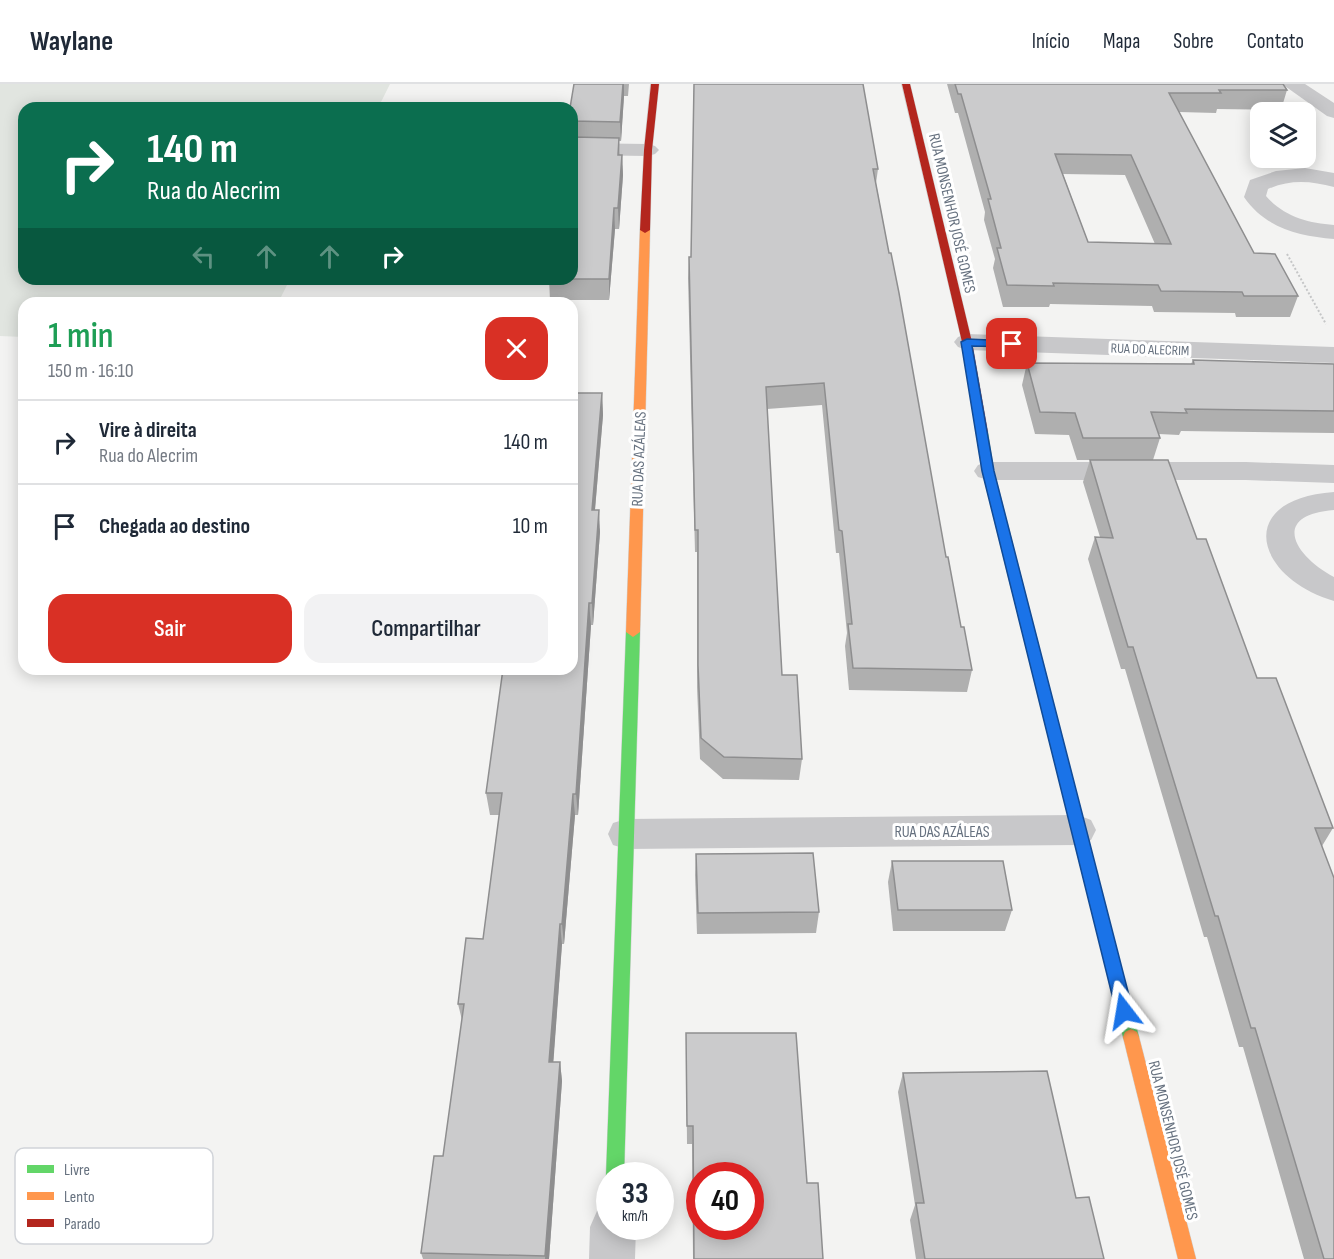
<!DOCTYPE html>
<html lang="pt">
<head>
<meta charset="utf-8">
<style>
  body { margin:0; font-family:"Sofia Sans Condensed",sans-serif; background:#f2f2f3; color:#1f2937; height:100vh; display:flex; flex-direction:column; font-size:22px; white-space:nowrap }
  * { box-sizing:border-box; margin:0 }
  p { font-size:20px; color:#747a83 }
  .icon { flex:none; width:33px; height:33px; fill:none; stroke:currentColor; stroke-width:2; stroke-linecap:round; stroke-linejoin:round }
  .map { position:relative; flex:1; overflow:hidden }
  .side { position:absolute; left:18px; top:213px; width:560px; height:378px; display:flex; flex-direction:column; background:#fff; border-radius:18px; box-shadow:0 3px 15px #0003 }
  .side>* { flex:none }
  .guide { position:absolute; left:18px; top:18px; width:560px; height:183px; border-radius:18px; box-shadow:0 3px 15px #0003; background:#0b6e4f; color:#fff; overflow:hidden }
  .fabs { position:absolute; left:1250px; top:18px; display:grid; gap:12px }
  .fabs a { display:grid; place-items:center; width:66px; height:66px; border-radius:12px; background:#fff; box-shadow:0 3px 15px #0003; font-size:30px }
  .speed { position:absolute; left:596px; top:1078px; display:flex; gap:12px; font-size:30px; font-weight:700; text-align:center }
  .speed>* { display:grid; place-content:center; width:78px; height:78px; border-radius:50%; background:#fff; box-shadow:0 3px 15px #0003; line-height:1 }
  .speed small { font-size:15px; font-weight:400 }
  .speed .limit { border:9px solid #d22; background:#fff; color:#111 }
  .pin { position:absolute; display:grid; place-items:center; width:51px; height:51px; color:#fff; margin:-26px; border-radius:12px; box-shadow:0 3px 9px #0006 }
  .me { position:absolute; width:66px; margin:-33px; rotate:346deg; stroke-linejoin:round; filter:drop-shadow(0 0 4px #0008) }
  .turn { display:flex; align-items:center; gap:21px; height:126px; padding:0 30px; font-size:27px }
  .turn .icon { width:78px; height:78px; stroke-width:2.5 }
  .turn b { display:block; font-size:42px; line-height:51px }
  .lanes { display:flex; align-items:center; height:57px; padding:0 30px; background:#0003; justify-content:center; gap:30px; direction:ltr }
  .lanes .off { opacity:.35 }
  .round { display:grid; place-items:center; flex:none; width:63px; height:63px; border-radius:18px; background:#f2f2f3 }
  .overview { display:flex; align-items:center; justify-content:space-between; height:102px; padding:0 30px }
  h1 { font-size:36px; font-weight:600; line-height:45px; color:#1e9e55 }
  .button { display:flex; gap:12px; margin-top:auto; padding:12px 30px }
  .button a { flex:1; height:69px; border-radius:18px; background:#d93025; color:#fff; font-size:24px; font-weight:600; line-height:69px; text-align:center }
  .button a+a { background:#f2f2f3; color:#1f2937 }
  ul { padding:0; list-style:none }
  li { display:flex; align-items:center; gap:18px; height:84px; padding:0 30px; border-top:2px solid #e0e1e3 }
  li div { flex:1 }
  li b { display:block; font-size:22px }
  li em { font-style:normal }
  header { display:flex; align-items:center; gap:36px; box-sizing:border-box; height:84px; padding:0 30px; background:#fff; border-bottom:2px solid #e0e1e3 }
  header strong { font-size:28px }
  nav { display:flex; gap:33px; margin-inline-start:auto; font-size:21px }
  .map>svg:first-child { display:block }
  .green { fill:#e1e5e0 }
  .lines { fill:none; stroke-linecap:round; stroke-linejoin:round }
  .fast-casing { stroke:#d0d1d1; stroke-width:1 }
  .slow-casing { stroke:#d0d1d1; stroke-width:1 }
  .jam-casing { stroke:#d0d1d1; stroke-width:1 }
  .path { stroke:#c5c6c7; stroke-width:2; stroke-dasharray:2 2; stroke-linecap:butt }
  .street { fill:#c8c8ca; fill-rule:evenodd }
  .fast { fill:#63d668; fill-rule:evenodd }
  .slow { fill:#ff974d; fill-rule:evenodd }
  .jam { fill:#b3261e; fill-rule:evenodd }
  .wall { fill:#afafaf; fill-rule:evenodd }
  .shaded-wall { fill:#8e8e8f }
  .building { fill:#cbcbcc; stroke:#8e8e8f; stroke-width:1.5; fill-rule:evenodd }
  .route { fill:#1a73e8; stroke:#114b97; stroke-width:1.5 }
  .labels { text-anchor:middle; stroke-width:6; stroke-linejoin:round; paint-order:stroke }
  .far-street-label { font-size:14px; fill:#66717f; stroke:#fff }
  .street-label { font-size:16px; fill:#66717f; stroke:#fff }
  .key { fill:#fff; stroke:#d1d4d9; stroke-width:1.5 }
  .key-label { font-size:16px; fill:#66717f }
</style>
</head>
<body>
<header>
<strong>Waylane</strong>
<nav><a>Início</a><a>Mapa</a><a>Sobre</a><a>Contato</a></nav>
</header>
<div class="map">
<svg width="1334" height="1175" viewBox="0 0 1334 1175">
  <rect width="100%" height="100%" fill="#f3f3f2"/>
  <path class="green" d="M 0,0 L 390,0 L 378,24 L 24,24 L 24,195 L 290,195 L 278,219 L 24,219 L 24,253 L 0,252 Z"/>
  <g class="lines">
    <g class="fast-casing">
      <g id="fast">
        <path d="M 982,346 L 988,349 L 994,387 L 1139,953 L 1137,958 L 1131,961 L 1125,958 L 1123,953 L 982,387 L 976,349 Z"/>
        <path d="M 633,543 L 640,548 L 624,1092 L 609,1092 L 609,1099 L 606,1092 L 626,548 Z"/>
      </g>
    </g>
    <g class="slow-casing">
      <g id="slow">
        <path d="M 645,143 L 650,146 L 640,548 L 633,553 L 626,548 L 640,146 Z"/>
        <path d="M 1131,945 L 1137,948 L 1139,953 L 1196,1175 L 1178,1175 L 1123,953 L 1125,948 Z"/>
      </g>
    </g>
    <g class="jam-casing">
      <g id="jam">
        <path d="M 651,0 L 659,0 L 652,66 L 650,146 L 645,149 L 640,146 L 644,66 Z"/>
        <path d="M 902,0 L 910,0 L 972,258 L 988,349 L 982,352 L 976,349 L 962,258 Z"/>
      </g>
    </g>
    <path class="path" d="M 1287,170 L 1326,240"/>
    <g class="street">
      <path d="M 1282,0 L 1305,0 L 1334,19 L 1334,34 L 1327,32 Z"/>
      <path d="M 572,59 L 648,60 L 655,62 L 659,66 L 655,70 L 648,72 L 572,71 Z"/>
      <path d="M 1305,84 L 1334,89 L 1334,103 C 1311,97 1291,95 1268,105 L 1266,112 C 1284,133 1308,139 1334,141 L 1334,155 C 1299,152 1265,144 1244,113 L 1250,96 L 1276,87 Z"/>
      <path d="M 967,250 L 1334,263 L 1334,279 L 967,266 L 958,263 L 954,258 L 958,253 Z"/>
      <path d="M 988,378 L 1246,378 L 1334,381 L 1334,399 L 1246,396 L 988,396 L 978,393 L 974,387 L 978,381 Z"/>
      <path d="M 1334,408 L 1334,426 C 1270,431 1294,472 1334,493 L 1334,517 C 1255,494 1233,415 1334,408 Z"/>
      <path d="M 1078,731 L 1091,736 L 1096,746 L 1091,756 L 1078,761 L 626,765 L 613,761 L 608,750 L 613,739 L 626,735 Z"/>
      <path d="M 609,1122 L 609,1143 L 636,1143 L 635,1175 L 589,1175 L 590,1143 L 597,1127 Z"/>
    </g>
    <use href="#fast" class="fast"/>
    <use href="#slow" class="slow"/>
    <use href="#jam" class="jam"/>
  </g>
  <g class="wall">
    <path d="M 574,0 L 629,0 L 628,12 L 624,12 L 621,57 L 619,57 L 620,71 L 622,71 L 623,91 L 619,145 L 615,145 L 609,216 L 550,216 L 549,195 L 572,195 L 572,24 Z"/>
    <path d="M 694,0 L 878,85 L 876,99 L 889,169 L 946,473 L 961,543 L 972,586 L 967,608 L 849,606 L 845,562 L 847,549 L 839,469 L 836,469 L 822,321 L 767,325 L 782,591 L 802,675 L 799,696 L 723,695 L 700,675 L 697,603 L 697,468 L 695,468 L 688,194 L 689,173 L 691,173 Z"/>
    <path d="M 947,0 L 1283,0 L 1287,6 L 1281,26 L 1217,25 L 1216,29 L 1179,28 L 1254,169 L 1298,212 L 1290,233 L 1236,233 L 1235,229 L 1154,228 L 1152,222 L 1050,220 L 1049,223 L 1003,223 L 993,184 L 995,175 L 984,136 L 985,128 L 958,29 L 955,29 ZM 1063,90 L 1125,91 L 1155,160 L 1088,158 Z"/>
    <path d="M 1193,276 L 1334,280 L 1334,349 L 1181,347 L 1179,351 L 1159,350 L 1160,354 L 1153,376 L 1077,376 L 1069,351 L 1035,350 L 1022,301 L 1027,279 L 1191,280 Z"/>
    <path d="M 602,309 L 603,331 L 595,426 L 600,448 L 593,541 L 591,541 L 578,731 L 575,731 L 564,860 L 562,860 L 553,978 L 560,978 L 562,997 L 549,1175 L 423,1175 L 421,1169 L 443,1072 L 462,936 L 458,920 L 483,855 L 499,731 L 490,731 L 486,709 L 572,585 Z"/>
    <path d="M 1090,376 L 1197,455 L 1257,594 L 1333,744 L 1322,762 L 1334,1175 L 1304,1175 L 1243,963 L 1239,963 L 1207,853 L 1204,853 L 1125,585 L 1121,585 L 1088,475 L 1095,453 L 1100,453 L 1083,398 Z"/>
    <path d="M 696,770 L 819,828 L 816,849 L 697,850 L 695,791 Z"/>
    <path d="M 892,777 L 1012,826 L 1005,847 L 893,847 L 888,798 Z"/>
    <path d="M 686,949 L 807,1099 L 823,1175 L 693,1175 L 692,1060 L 687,1060 Z"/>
    <path d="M 903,989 L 1076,1114 L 1104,1175 L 916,1175 L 910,1136 L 915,1121 L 898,1008 Z"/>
  </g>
  <g class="shaded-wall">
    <path d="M 623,0 L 624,0 L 624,12 L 621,57 L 620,38 Z"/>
    <path d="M 622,71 L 623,91 L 619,145 L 618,124 Z"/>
    <path d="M 614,124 L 615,145 L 609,216 L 609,195 Z"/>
    <path d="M 602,309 L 603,331 L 593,448 L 592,426 Z"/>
    <path d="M 599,426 L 600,448 L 593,541 L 592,519 Z"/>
    <path d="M 589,519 L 591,541 L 578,731 L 576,710 Z"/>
    <path d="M 573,710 L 575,731 L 564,860 L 562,840 Z"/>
    <path d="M 560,840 L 562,860 L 552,997 L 549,978 Z"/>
    <path d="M 560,978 L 562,997 L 549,1175 L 545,1175 Z"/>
  </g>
  <g class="building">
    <path d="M 574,0 L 623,0 L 620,38 L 572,37 L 572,24 L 570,24 Z"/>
    <path d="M 694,0 L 863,0 L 878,85 L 873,85 L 889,169 L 891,169 L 899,209 L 946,473 L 948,473 L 961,543 L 964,543 L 972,586 L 853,584 L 848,540 L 852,540 L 842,447 L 839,446 L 824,299 L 766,303 L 782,591 L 797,591 L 802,675 L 724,673 L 701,654 L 698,581 L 698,446 L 695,446 L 689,173 L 691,173 Z"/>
    <path d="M 955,0 L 1283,0 L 1287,6 L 1219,6 L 1221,9 L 1169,9 L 1254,169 L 1275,170 L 1298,212 L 1244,212 L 1242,208 L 1161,207 L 1158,201 L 1053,199 L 1054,202 L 1007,201 L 997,164 L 1001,164 L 988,115 L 991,115 L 961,10 L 958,10 ZM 1055,70 L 1131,71 L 1171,160 L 1088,158 Z"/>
    <path d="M 572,53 L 619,54 L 618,71 L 622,71 L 618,124 L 614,124 L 609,195 L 572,195 Z"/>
    <path d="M 1193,276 L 1334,280 L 1334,327 L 1185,325 L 1187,329 L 1151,328 L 1160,354 L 1083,354 L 1075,329 L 1040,328 L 1027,279 L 1194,280 Z"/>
    <path d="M 572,309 L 602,309 L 592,426 L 599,426 L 592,519 L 589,519 L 576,710 L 573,710 L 562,840 L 560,840 L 549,978 L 560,978 L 545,1172 L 421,1169 L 434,1072 L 443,1072 L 464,920 L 458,920 L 466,854 L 483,855 L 502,709 L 486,709 L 503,585 L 572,585 Z"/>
    <path d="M 1090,376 L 1168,376 L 1197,455 L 1206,455 L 1257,594 L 1276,594 L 1333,744 L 1315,744 L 1334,794 L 1334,1175 L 1324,1175 L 1255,944 L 1251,944 L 1218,832 L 1215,832 L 1133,563 L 1128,563 L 1095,453 L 1113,454 Z"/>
    <path d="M 813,769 L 819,828 L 698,829 L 696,770 Z"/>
    <path d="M 892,777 L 1003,777 L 1012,826 L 898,826 Z"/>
    <path d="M 686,949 L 796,949 L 807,1099 L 818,1099 L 823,1175 L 694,1175 L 693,1042 L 687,1042 ZM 699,1092 L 750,1092 L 750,1143 L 699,1143 Z"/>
    <path d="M 1047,987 L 1076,1114 L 1089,1113 L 1104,1175 L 925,1175 L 916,1119 L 924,1119 L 903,989 Z"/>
  </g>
  <path class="route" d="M 967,255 L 1012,257 L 1018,260 L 1012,263 L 972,262 L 994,387 L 1133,927 L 1130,932 L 1124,934 L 1118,932 L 1116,927 L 982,387 L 961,258 Z"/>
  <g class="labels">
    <g class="far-street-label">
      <text transform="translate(1150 265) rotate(2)" y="5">RUA DO ALECRIM</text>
    </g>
    <g class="street-label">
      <text transform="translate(953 129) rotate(77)" y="6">RUA MONSENHOR JOSÉ GOMES</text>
      <text transform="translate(638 375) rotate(-88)" y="6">RUA DAS AZÁLEAS</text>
      <text x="942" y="753">RUA DAS AZÁLEAS</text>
      <text transform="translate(1174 1056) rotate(76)" y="6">RUA MONSENHOR JOSÉ GOMES</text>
    </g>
  </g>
  <rect x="15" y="1064" width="198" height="96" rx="9" class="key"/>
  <rect x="27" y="1081" width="27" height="8" fill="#63d668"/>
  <rect x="27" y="1108" width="27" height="8" fill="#ff974d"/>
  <rect x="27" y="1135" width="27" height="8" fill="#b3261e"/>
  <g class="key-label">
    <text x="64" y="1091">Livre</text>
    <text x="64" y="1118">Lento</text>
    <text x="64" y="1145">Parado</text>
  </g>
</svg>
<div class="fabs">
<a><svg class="icon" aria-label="layers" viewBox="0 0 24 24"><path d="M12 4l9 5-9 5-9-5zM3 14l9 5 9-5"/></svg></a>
</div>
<div class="speed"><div>33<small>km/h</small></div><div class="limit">40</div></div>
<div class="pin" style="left:1012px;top:260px;background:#d93025"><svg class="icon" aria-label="arrive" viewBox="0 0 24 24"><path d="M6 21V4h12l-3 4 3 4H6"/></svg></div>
<svg class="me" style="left:1124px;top:927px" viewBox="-20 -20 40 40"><path d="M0-17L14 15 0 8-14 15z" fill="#1a73e8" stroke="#fff" stroke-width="4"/></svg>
<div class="guide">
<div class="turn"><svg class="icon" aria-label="right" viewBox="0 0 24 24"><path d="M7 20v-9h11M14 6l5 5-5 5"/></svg><div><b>140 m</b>Rua do Alecrim</div></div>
<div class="lanes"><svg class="icon off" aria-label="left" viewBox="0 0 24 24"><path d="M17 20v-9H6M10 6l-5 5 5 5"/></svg><svg class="icon off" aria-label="ahead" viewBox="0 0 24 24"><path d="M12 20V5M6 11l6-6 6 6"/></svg><svg class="icon off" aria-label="ahead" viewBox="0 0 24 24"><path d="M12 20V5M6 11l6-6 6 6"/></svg><svg class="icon" aria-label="right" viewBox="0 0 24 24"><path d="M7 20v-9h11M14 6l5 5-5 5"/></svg></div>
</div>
<section class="side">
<div class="overview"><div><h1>1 min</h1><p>150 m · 16:10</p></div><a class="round" style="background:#d93025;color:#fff"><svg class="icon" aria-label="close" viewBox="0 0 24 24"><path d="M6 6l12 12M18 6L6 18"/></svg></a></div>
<ul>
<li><svg class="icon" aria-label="right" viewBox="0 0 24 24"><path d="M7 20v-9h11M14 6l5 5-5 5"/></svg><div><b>Vire à direita</b><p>Rua do Alecrim</p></div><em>140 m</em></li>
<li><svg class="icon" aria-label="arrive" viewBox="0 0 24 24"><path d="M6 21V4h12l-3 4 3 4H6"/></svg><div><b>Chegada ao destino</b></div><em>10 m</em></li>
</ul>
<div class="button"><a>Sair</a><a>Compartilhar</a></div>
</section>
</div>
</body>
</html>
